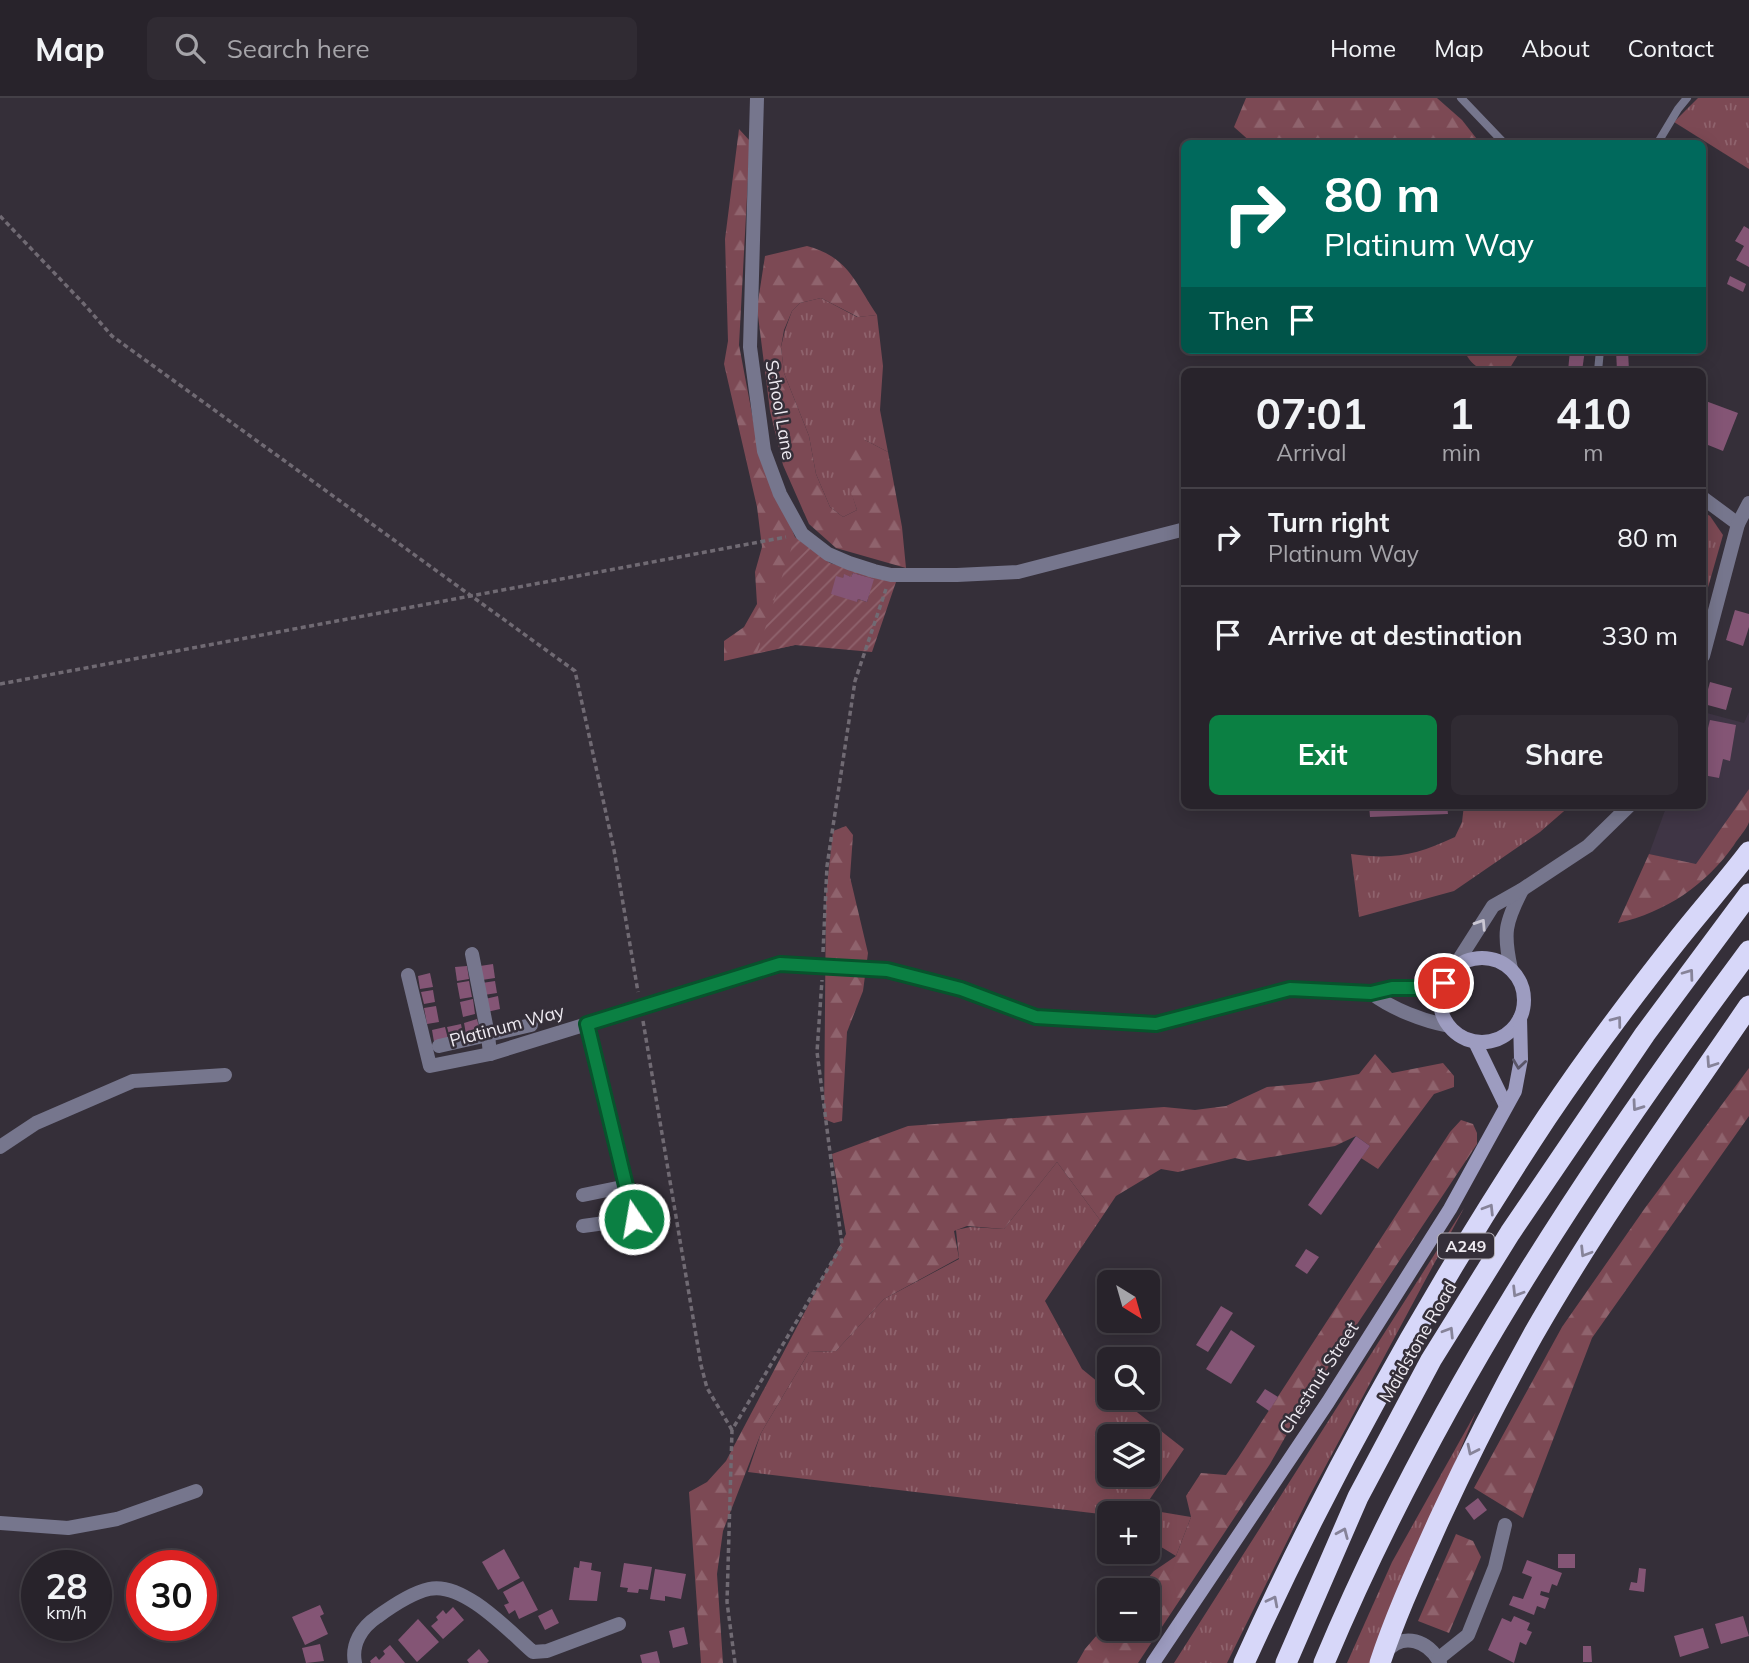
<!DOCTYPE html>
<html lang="en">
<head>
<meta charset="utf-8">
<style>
  body { margin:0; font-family:Mulish,sans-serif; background:#302b33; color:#f1f3f6; height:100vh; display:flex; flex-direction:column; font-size:26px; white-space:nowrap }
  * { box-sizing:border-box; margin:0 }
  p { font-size:23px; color:#a5a4a9 }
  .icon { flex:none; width:38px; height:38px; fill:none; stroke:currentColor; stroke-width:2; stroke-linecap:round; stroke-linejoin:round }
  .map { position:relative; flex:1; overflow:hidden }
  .details { position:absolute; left:1181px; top:270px; width:525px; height:441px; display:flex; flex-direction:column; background:#28232b; border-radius:10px; box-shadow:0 4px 18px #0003,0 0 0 2px #444047 }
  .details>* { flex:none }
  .top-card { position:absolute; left:1181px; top:42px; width:525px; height:214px; border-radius:10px; box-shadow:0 4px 18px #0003,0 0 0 2px #444047; background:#00695c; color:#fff; overflow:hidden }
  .needle { width:46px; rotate:143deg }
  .buttons { position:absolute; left:1097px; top:1172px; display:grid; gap:14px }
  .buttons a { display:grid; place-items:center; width:63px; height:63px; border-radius:10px; background:#28232b; box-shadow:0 4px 18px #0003,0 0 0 2px #444047; font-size:35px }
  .speed { position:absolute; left:21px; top:1452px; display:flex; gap:14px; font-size:35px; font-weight:700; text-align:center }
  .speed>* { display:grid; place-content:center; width:91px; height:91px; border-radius:50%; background:#28232b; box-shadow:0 4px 18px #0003,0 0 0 2px #444047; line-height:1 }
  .speed small { font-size:18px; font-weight:400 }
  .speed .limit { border:10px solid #d22; background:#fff; color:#111 }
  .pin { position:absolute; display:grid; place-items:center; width:60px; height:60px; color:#fff; margin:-30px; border:4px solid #fff; border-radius:50%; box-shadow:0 2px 7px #0007 }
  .me { position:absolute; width:77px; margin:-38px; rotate:348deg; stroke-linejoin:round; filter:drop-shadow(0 0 5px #0008) }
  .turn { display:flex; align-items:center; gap:24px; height:147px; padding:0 28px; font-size:32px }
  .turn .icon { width:91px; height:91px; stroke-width:2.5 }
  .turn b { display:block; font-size:49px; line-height:60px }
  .then { display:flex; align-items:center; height:66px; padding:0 28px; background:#0003; gap:14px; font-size:26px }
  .eta { display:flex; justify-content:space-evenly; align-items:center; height:119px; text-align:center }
  .eta b { font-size:42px; font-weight:700; line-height:49px }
  .primary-button { display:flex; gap:14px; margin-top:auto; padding:14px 28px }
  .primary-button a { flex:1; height:80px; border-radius:10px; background:#0b8043; color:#fff; font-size:28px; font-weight:700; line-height:80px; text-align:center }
  .primary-button a+a { background:#302b33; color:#f1f3f6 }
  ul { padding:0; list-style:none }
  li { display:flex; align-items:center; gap:21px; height:98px; padding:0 28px; border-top:2px solid #444047 }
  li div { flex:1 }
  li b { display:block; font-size:26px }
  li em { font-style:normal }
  header { display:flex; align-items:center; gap:42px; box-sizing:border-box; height:98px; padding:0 35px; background:#28232b; border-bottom:2px solid #444047 }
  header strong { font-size:33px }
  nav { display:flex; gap:38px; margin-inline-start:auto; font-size:24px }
  .search { width:490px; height:63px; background:#302b33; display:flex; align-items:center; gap:18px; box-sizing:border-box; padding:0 24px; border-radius:10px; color:#a5a4a9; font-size:26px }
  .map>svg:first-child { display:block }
  .built { fill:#3f3545 }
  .grass { fill:url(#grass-tufts); fill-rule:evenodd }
  .forest { fill:url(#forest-firs) }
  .garden { fill:url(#garden-furrows); fill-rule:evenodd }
  .building { fill:#845575 }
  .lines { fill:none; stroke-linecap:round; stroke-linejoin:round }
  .path { stroke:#706a73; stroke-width:3.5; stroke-dasharray:5 3.5; stroke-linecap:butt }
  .lane { stroke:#76768d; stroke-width:8 }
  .street { stroke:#76768d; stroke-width:14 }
  .secondary { stroke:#9d9cc0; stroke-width:14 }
  .highway { stroke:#d7d7f9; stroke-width:21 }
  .oneway { stroke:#cac7d3 }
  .oneway2 { stroke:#868399 }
  .oneway3 { stroke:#595568 }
  .route-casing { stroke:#07532c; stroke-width:18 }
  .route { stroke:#0b8043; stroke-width:12 }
  .labels { text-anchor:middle; stroke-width:5; stroke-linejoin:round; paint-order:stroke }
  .shield { fill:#352f39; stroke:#b6b2ba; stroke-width:2 }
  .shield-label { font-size:16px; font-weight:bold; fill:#eeeaf1 }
  .street-label { font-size:18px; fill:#eeeaf1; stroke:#352f39 }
</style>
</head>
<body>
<header>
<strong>Map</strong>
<div class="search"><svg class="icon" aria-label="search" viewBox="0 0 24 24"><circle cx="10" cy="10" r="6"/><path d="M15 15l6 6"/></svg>Search here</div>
<nav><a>Home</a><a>Map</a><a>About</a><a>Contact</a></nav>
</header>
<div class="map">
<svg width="1749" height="1565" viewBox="0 0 1749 1565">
  <defs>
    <pattern id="grass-tufts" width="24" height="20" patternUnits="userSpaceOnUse" patternTransform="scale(1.75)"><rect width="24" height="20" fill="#7c4954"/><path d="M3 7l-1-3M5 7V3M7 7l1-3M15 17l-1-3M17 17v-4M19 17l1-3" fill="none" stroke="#8f636d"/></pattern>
    <pattern id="forest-firs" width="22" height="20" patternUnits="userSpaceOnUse" patternTransform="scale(1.75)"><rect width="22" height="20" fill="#7c4954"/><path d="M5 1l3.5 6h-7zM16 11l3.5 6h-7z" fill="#8f636d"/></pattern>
    <pattern id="garden-furrows" width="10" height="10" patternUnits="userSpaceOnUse" patternTransform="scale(1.75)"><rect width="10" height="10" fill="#7c4954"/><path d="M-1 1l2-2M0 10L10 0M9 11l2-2" fill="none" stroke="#8f636d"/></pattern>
  </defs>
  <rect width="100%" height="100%" fill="#352f39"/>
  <path class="built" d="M 1703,614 L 1744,625 L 1749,614 L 1749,691 L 1696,767 L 1649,756 L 1667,707 L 1703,707 Z"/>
  <g class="grass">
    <path d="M 1698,0 L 1749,0 L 1749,71 L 1674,24 Z"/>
    <path d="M 821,200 L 857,219 L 877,217 L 883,268 L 880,312 L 888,354 L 865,342 L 852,396 L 857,412 L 843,419 L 830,409 L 816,376 L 809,338 L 784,275 L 781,249 L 785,232 L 792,213 L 800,205 Z"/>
    <path d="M 1703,414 L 1710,418 L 1723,437 L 1703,507 Z"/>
    <path d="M 1464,707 L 1571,707 L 1540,734 L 1454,793 L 1359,819 L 1351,756 C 1393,762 1417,757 1455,739 L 1462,724 Z"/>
    <path d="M 1057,1064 L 1100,1122 L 1045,1203 L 1082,1271 L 1109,1293 L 1110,1300 L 1119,1300 L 1184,1351 L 1143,1411 L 1191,1419 L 1176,1458 L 1148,1441 L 1148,1416 L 1109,1417 L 748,1374 L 761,1335 L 809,1254 L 836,1253 L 884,1201 L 959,1161 L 956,1132 L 970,1129 L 1004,1131 ZM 1110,1339 L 1148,1339 L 1148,1377 L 1110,1377 Z"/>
    <path d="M 1464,1110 L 1309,1399 L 1227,1565 L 1174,1565 Z"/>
    <path d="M 1476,1314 L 1372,1565 L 1347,1565 L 1392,1464 Z"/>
  </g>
  <g class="forest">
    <path d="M 1246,0 L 1437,0 L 1462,22 L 1480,45 L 1252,45 L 1234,29 Z"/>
    <path d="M 739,31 L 750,43 L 739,247 L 759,353 L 795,439 L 795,547 L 724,563 L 724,543 L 744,529 L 757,506 L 755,474 L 762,449 L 757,409 L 724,266 L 728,243 L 725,141 Z"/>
    <path d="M 807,148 C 848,159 855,184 877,217 L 858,219 L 821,200 L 800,205 L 792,213 L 784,232 L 781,249 L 784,275 L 809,338 L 816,376 L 830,409 L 843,419 L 857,412 L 844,374 L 841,352 L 849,340 L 865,342 L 888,354 L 902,429 L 906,470 L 836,450 L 809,426 L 783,367 L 770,313 L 757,210 L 765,158 Z"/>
    <path d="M 1464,252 L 1521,252 L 1508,273 C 1486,273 1474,274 1464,252 Z"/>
    <path d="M 1749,691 C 1749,701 1749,715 1749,724 C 1747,731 1738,740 1734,747 C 1706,787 1666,814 1618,825 L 1649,756 L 1696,766 Z"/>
    <path d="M 846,728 L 853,737 L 850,779 L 868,855 L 863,893 L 847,934 L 842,1023 L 834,1025 L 824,1021 L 826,796 L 833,733 Z"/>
    <path d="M 1375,956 L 1392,975 L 1443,965 L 1454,978 L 1454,989 L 1434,996 L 1378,1071 L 1361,1060 L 1370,1048 L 1356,1038 L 1335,1048 L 1248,1063 L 1235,1060 L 1178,1074 L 1161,1071 L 1116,1098 L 1100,1122 L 1057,1064 L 1004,1131 L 967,1128 L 954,1133 L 959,1160 L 884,1201 L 836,1253 L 809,1254 L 761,1335 L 723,1433 L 717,1476 L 723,1565 L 701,1565 L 689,1394 L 707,1384 L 726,1363 L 846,1136 L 832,1056 L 908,1028 L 1164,1009 L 1195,1012 L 1226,1008 L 1267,989 L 1310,985 L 1359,976 Z"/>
    <path d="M 1749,970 L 1749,1018 L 1592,1240 L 1523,1420 L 1474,1390 L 1562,1229 L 1645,1110 Z"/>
    <path d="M 1461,1022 L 1473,1026 L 1477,1035 L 1477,1046 L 1304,1306 L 1270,1366 L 1138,1565 L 1077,1565 L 1085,1551 L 1109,1523 L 1110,1531 L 1148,1531 L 1148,1493 L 1137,1493 L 1154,1473 L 1176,1458 L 1191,1419 L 1186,1398 L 1201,1375 L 1226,1377 L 1238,1360 L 1450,1034 Z"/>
    <path d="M 1456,1436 L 1473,1443 L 1481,1459 L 1449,1535 L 1418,1523 Z"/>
  </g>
  <path class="garden" d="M 795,439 L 830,465 L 896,484 L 872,554 L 795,547 L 757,555 ZM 853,475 L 873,481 L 867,504 L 858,501 L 857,504 L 843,480 L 844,477 L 851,479 Z"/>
  <g class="building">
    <path d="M 1744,128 L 1749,131 L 1749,169 L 1736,162 L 1744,148 L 1735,143 Z"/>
    <path d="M 1730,178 L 1746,186 L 1743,194 L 1727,186 Z"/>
    <path d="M 1570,252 L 1585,252 L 1582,273 L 1568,273 Z"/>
    <path d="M 1616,252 L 1628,252 L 1629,273 L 1617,273 Z"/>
    <path d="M 1703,302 L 1738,315 L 1723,353 L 1703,345 L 1703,338 L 1708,323 L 1703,321 Z"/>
    <path d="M 853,475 L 874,481 L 867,504 L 858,501 L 857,504 L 831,496 L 836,478 L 843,480 L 844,476 L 851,479 Z"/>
    <path d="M 1735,512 L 1749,516 L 1749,529 L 1743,548 L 1726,542 Z"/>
    <path d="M 1710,584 L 1732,590 L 1726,612 L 1704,606 Z"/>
    <path d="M 1710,622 L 1736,627 L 1730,663 L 1723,661 L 1719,680 L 1703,677 L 1703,629 L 1708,630 Z"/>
    <path d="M 1369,707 L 1447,707 L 1448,716 L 1370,719 Z"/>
    <path d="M 493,866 L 495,880 L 482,882 L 480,868 Z"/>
    <path d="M 467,868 L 469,881 L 457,883 L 455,869 Z"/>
    <path d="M 430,875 L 433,889 L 420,891 L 418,878 Z"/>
    <path d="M 469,883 L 472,899 L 460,901 L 457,885 Z"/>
    <path d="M 495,883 L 497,895 L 484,897 L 482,885 Z"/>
    <path d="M 433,892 L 435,904 L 424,906 L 421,894 Z"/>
    <path d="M 498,898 L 500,911 L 487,914 L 485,901 Z"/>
    <path d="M 473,901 L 475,916 L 463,919 L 460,904 Z"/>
    <path d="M 436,908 L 439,924 L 427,926 L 424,910 Z"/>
    <path d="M 477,921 L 480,933 L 466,936 L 464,925 Z"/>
    <path d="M 461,926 L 463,937 L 450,940 L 447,929 Z"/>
    <path d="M 445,929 L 448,941 L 434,944 L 432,932 Z"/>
    <path d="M 1356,1038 L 1370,1048 L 1321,1117 L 1308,1107 Z"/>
    <path d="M 1306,1151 L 1319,1159 L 1307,1176 L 1295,1168 Z"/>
    <path d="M 1221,1208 L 1233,1215 L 1208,1254 L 1196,1247 Z"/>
    <path d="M 1231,1232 L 1255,1248 L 1231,1286 L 1206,1271 Z"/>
    <path d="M 1265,1291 L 1278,1299 L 1269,1313 L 1256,1304 Z"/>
    <path d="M 1478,1400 L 1487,1412 L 1474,1422 L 1465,1410 Z"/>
    <path d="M 504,1451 L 520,1480 L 498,1492 L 482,1464 Z"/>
    <rect x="1558" y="1456" width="17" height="14"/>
    <path d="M 1527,1462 L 1562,1475 L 1557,1488 L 1552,1486 L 1549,1495 L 1541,1493 L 1540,1497 L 1549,1500 L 1545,1511 L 1537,1508 L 1534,1517 L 1509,1507 L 1513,1498 L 1523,1501 L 1532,1479 L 1522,1475 Z"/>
    <path d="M 580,1463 L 592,1465 L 591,1472 L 601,1474 L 597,1503 L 569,1502 L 574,1469 L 579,1470 Z"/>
    <path d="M 624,1465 L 652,1469 L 648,1492 L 639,1491 L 638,1495 L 627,1494 L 628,1490 L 620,1489 Z"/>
    <path d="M 1639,1470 L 1646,1471 L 1644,1494 L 1629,1492 L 1631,1484 L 1637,1485 Z"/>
    <path d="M 655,1471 L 686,1476 L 681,1501 L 665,1498 L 665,1503 L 650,1501 Z"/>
    <path d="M 523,1483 L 538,1512 L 519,1521 L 515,1512 L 509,1516 L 504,1507 L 509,1505 L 503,1494 Z"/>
    <path d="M 320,1507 L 324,1516 L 320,1518 L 328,1536 L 305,1547 L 292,1519 Z"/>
    <path d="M 453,1509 L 464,1522 L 443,1541 L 431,1528 L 438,1522 L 436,1519 L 443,1512 L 446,1516 Z"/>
    <path d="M 552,1511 L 559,1525 L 545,1532 L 538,1518 Z"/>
    <path d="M 1514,1518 L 1530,1525 L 1527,1532 L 1532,1534 L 1526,1547 L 1520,1544 L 1514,1565 L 1488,1552 L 1502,1520 L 1511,1524 Z"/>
    <path d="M 1743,1518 L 1749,1538 L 1721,1546 L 1715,1526 Z"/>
    <path d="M 418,1521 L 439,1544 L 417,1564 L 398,1542 Z"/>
    <path d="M 684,1529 L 688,1546 L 673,1550 L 669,1533 Z"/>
    <path d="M 1703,1530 L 1709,1550 L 1680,1559 L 1674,1538 Z"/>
    <path d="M 320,1546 L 324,1563 L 306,1565 L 302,1550 Z"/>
    <path d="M 390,1547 L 405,1565 L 371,1565 L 370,1563 L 376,1558 L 379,1562 L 385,1556 L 383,1553 Z"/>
    <path d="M 1583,1548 L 1591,1548 L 1592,1564 L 1583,1564 Z"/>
    <path d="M 479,1551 L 489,1563 L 487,1565 L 469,1565 L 467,1562 Z"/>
    <path d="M 657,1553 L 660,1565 L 642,1565 L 640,1557 Z"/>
  </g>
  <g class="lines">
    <g class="path">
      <path d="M 0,118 L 83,205 L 112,238 L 575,573 L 614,752 L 638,894"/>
      <path d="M 0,586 L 786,439"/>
      <path d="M 823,854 L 827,768 L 855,583 L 886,491"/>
      <path d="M 643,923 L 701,1267 L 707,1290 L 732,1332"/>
      <path d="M 735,1565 L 727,1504 L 732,1332 L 842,1147 L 817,954 L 822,882"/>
    </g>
    <g class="lane">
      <path d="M 1461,0 L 1505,46"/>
      <path d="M 1657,46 L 1678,11 L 1687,0"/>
      <path d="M 1598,273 L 1600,252"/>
    </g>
    <g class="street">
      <path d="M 757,0 L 750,249 L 764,353 L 780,396 L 802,436 L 828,456 L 849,465 L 874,473 L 891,477 L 957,477 L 1018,474 L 1185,431"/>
      <path d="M 1703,400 L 1738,426"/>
      <path d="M 1703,558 L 1738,426 L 1749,405"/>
      <path d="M 472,856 L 488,937 L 490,956"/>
      <path d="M 1511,871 C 1503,835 1505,825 1522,792"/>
      <path d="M 1451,874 L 1493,808 L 1523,791 L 1588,748 L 1630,707"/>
      <path d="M 408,877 L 430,968 L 490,956 L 781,866 L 886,871 L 961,891 L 1036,919 L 1156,926 L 1290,891 L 1371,895 L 1392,889 L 1419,890 L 1444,885"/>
      <path d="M 1371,895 C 1392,911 1423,923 1449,928"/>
      <path d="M 439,948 L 531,927"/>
      <path d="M 0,1049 L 36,1025 L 133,983 L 225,977"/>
      <path d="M 583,1097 L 627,1088"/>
      <path d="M 583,1128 L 634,1121 L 587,926"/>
      <path d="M 0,1425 L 68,1430 L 117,1421 L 196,1393"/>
      <path d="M 1386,1554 C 1403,1533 1429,1543 1440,1565"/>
      <path d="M 1438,1561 L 1468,1537 L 1495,1469 L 1505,1427"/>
      <path d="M 355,1565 C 351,1546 362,1529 377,1519 C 392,1508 411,1495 429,1491 C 463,1483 509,1533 533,1554 L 547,1553 L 619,1526"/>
    </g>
    <g class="secondary">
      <circle cx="1482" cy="902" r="42"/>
      <path d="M 1475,944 L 1506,1008"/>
      <path d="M 1153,1565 L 1328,1304 L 1450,1111 L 1515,993 L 1521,961 L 1520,920"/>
    </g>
    <g class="highway">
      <path d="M 1244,1565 C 1330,1375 1432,1193 1547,1019 C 1588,958 1633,898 1679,840 C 1702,811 1727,783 1749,754"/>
      <path d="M 1286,1565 L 1358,1399 L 1431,1262 L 1510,1135 L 1645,936 L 1749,796"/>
      <path d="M 1324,1565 C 1431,1309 1584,1075 1749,853"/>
      <path d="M 1380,1565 C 1396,1516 1418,1469 1439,1422 C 1468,1359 1499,1298 1533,1237 C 1598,1123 1675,1016 1749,908"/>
    </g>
  </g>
  <defs><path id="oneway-chevron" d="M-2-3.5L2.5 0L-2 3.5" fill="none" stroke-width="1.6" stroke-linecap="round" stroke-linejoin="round" transform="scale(1.75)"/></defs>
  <use class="oneway" href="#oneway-chevron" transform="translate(1481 826) rotate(-57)"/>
  <g class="oneway2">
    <use href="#oneway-chevron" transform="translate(1689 876) rotate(-54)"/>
    <use href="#oneway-chevron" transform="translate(1617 923) rotate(-53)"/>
    <use href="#oneway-chevron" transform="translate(1711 965) rotate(124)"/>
    <use href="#oneway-chevron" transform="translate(1637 1008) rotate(125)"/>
    <use href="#oneway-chevron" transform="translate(1489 1111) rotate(-58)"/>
    <use href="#oneway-chevron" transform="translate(1585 1154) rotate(122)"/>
    <use href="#oneway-chevron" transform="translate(1517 1194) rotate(122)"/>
    <use href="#oneway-chevron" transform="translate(1449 1234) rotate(-58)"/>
    <use href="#oneway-chevron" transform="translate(1472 1352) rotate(116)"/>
    <use href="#oneway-chevron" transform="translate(1343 1435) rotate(-67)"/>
    <use href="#oneway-chevron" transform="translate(1273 1503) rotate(-63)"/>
  </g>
  <use class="oneway3" href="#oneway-chevron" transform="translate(1519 966) rotate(98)"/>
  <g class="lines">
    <g class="route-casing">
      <path id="route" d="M 634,1121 L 587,926 L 780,866 L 887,872 L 961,891 L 1036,919 L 1156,926 L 1290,891 L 1371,895 L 1392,890 L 1419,890 L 1444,885"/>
    </g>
    <use href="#route" class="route"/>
  </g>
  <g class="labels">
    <rect class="shield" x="1438" y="1135.5" width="56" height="25" rx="5"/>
    <g class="shield-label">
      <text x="1466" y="1154">A249</text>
    </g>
    <g class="street-label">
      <text transform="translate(780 312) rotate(80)" y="6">School Lane</text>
      <text transform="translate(507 928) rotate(-15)" y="6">Platinum Way</text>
      <text transform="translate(1418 1244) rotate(-60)" y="6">Maidstone Road</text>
      <text transform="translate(1319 1280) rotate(-57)" y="6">Chestnut Street</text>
    </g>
  </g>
</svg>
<div class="buttons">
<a><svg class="needle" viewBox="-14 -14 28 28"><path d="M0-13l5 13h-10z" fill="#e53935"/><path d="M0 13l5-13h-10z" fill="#a5a4a9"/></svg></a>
<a><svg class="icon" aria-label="search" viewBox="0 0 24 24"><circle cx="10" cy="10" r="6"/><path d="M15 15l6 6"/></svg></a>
<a><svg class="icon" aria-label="layers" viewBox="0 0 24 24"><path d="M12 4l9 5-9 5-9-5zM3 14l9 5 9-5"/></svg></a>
<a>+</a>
<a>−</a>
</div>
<div class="speed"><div>28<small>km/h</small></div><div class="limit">30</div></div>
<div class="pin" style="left:1444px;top:885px;background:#d93025"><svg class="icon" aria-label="arrive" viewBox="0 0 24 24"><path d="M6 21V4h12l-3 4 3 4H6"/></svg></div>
<svg class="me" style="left:634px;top:1121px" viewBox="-20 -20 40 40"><circle r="17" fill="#0b8043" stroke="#fff" stroke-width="3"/><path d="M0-11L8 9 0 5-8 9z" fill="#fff"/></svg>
<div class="top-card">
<div class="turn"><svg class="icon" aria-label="right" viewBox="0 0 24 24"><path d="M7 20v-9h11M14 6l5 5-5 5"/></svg><div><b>80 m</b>Platinum Way</div></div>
<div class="then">Then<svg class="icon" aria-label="arrive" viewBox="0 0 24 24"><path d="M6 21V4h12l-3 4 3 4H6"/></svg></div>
</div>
<section class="details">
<div class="eta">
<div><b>07:01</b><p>Arrival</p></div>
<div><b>1</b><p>min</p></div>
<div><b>410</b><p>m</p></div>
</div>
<ul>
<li><svg class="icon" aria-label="right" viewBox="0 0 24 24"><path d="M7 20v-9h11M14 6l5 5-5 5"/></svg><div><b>Turn right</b><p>Platinum Way</p></div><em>80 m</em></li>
<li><svg class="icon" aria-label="arrive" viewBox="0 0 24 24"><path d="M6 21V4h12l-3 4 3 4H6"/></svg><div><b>Arrive at destination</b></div><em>330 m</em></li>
</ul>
<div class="primary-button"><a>Exit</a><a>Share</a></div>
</section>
</div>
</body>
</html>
